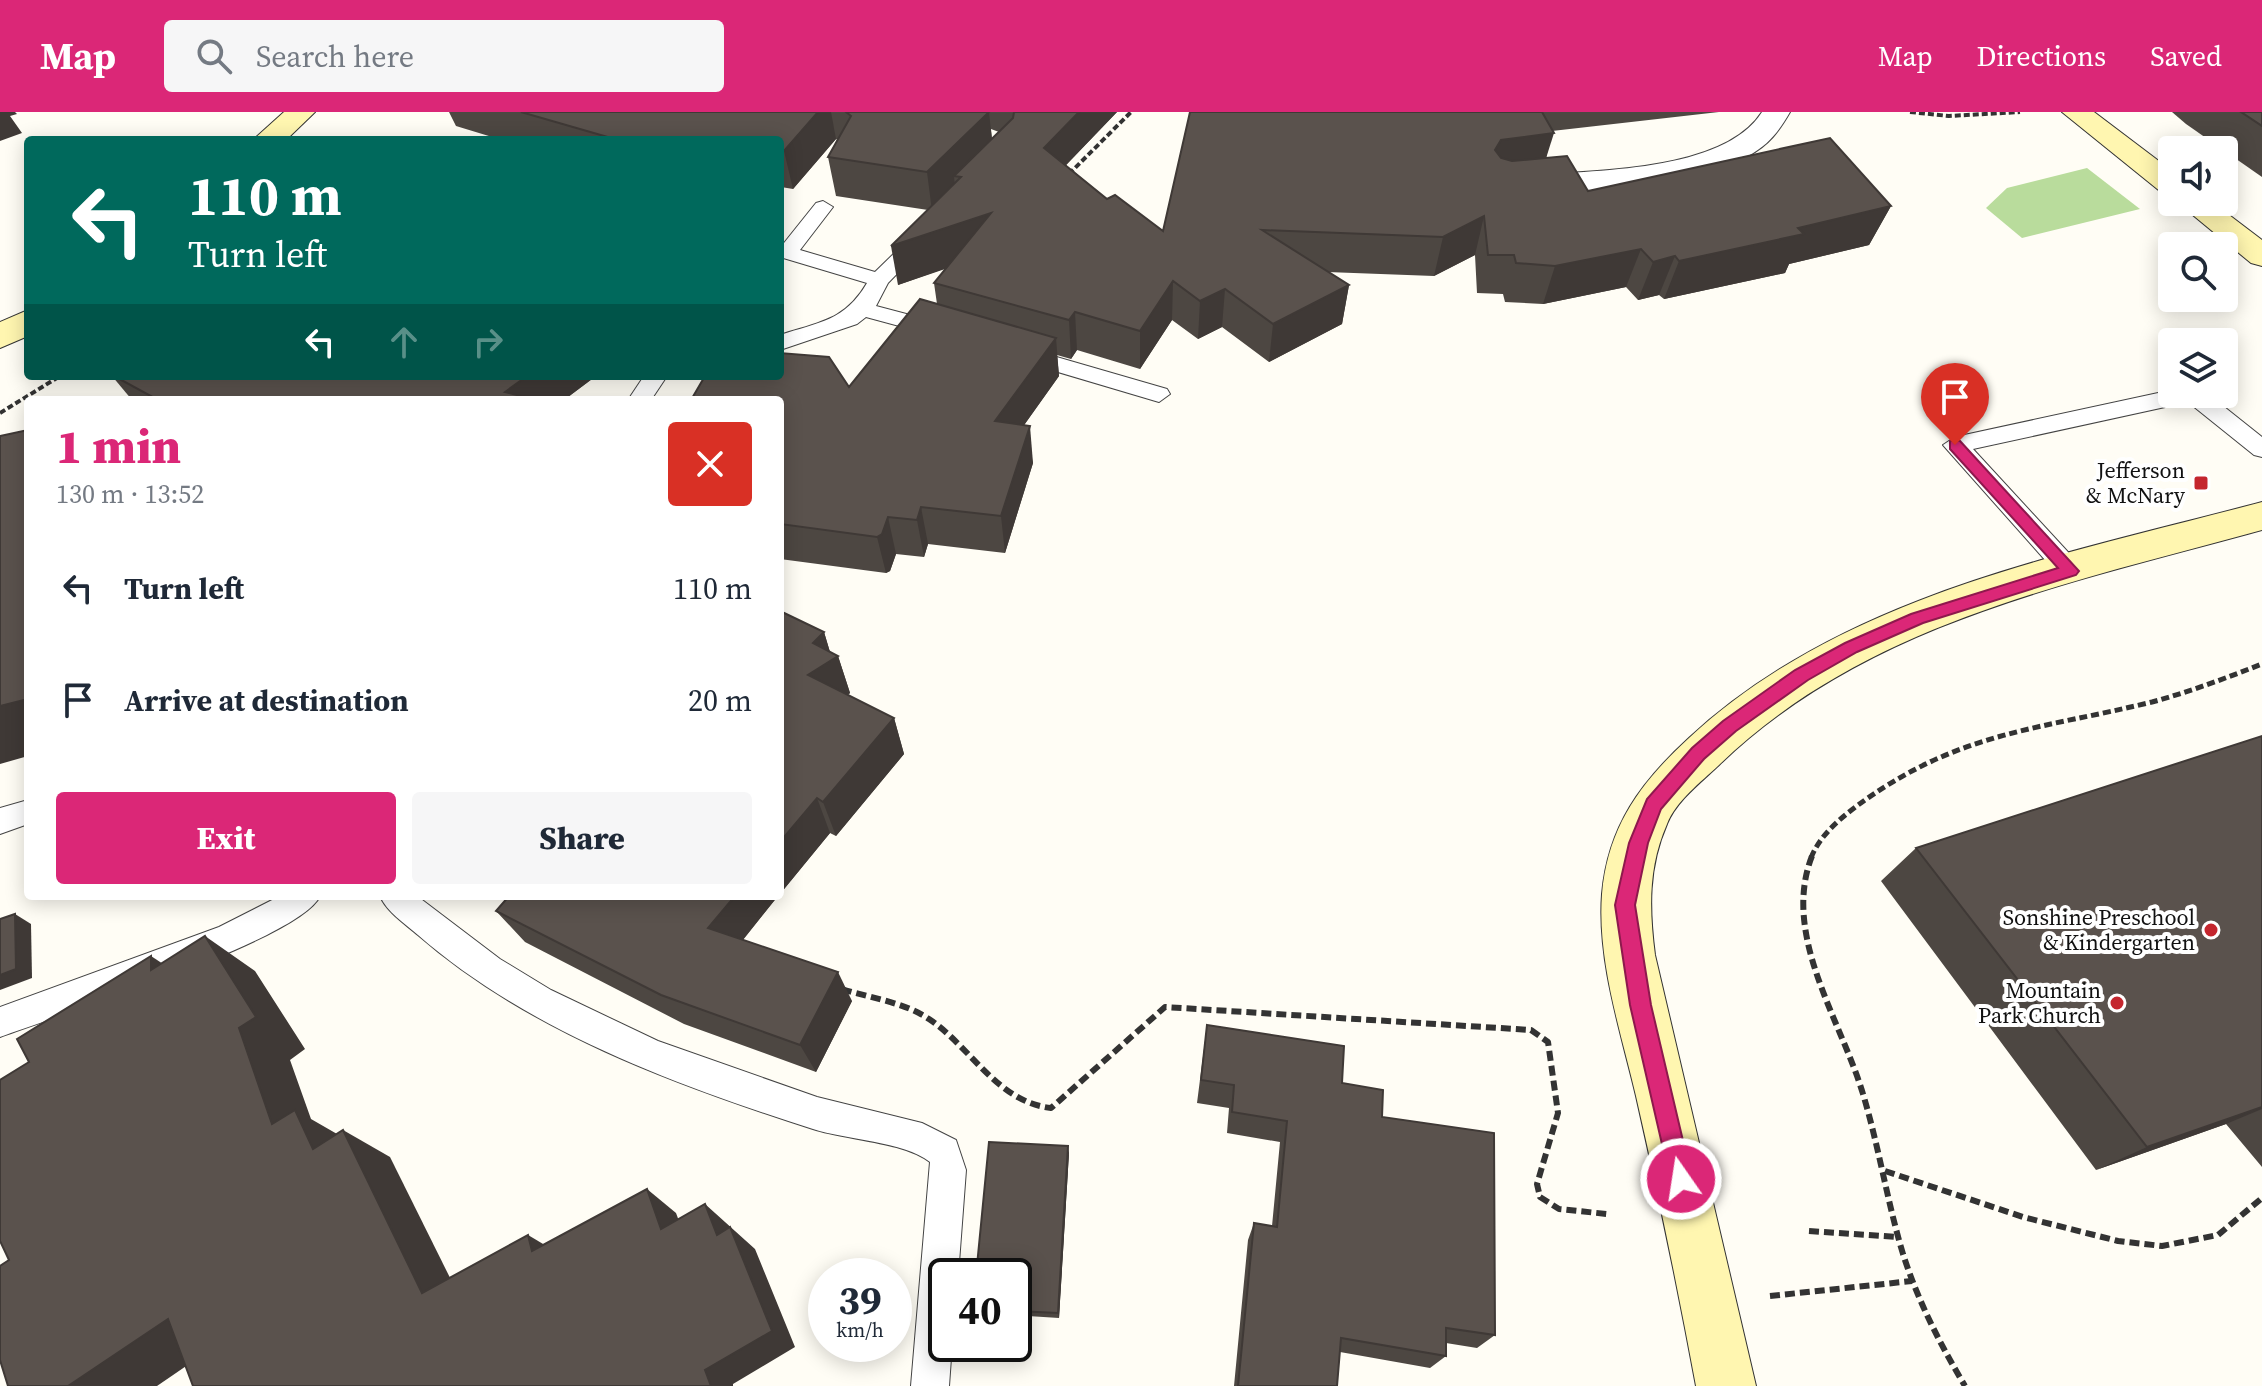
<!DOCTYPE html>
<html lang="en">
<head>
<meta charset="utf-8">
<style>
  body { margin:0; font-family:"Source Serif 4",serif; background:#f6f6f7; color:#1f2937; height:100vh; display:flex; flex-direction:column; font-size:30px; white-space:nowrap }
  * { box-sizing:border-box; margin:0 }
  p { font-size:26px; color:#747a83 }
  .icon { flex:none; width:44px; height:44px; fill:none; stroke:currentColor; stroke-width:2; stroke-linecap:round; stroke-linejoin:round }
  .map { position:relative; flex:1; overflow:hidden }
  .details { position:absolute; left:24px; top:284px; width:760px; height:504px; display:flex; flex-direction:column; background:#fff; border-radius:8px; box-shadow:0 4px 20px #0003 }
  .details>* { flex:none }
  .top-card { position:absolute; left:24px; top:24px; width:760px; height:244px; border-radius:8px; box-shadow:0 4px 20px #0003; background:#00695c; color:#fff; overflow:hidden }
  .fabs { position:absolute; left:2158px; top:24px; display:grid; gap:16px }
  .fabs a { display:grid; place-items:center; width:80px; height:80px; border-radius:8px; background:#fff; box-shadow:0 4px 20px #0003; font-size:40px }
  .speed { position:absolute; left:808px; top:1146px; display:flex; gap:16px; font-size:40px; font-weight:700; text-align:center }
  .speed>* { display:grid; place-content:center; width:104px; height:104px; border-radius:50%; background:#fff; box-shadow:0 4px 20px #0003; line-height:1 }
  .speed small { font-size:20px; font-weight:400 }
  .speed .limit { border:4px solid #111; border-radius:12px; background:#fff; color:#111 }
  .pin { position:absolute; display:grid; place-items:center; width:68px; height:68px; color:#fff; margin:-82px -34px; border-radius:50% 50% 50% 0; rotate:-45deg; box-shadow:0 0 8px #0007 }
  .pin .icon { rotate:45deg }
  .me { position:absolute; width:88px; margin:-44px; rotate:347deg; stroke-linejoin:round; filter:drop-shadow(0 0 6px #0008) }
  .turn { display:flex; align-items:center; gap:28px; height:168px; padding:0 32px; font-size:36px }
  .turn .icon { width:104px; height:104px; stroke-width:2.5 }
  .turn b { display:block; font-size:56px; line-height:68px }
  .lanes { display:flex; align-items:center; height:76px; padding:0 32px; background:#0003; justify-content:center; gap:40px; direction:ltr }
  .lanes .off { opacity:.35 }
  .round { display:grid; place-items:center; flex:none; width:84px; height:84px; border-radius:8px; background:#f6f6f7 }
  .summary { display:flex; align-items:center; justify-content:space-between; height:136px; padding:0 32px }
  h1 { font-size:48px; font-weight:800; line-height:60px; color:#db2777 }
  .button { display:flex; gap:16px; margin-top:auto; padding:16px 32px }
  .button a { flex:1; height:92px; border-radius:8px; background:#db2777; color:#fff; font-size:32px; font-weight:800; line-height:92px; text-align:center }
  .button a+a { background:#f6f6f7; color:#1f2937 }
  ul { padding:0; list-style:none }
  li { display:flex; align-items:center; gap:24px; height:112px; padding:0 32px }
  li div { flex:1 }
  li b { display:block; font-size:30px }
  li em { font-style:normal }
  header { display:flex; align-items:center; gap:48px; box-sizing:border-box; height:112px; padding:0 40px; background:#db2777; color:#fff }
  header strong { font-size:38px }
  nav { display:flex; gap:44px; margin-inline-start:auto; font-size:28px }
  .search { width:560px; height:72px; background:#f6f6f7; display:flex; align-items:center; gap:20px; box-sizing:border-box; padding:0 28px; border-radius:8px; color:#747a83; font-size:30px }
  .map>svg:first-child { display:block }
  .forest { fill:#b9dc9c }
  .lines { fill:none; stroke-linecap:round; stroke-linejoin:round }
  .lane-casing { stroke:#444; stroke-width:2 }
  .street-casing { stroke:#444; stroke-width:2 }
  .secondary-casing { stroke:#333; stroke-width:2 }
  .path-far2 { stroke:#333; stroke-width:4; stroke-dasharray:6 3; stroke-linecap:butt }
  .path-far1 { stroke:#333; stroke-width:5; stroke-dasharray:8 4; stroke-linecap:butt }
  .path { stroke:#333; stroke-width:6; stroke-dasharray:10 5; stroke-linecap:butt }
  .lane { fill:#fff; fill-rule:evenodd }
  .street { fill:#fff; fill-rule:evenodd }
  .secondary { fill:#fff6b0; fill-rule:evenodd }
  .wall { fill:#4d4742; fill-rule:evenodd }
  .shaded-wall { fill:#3f3936 }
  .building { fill:#5a524d; stroke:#3f3936; stroke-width:2 }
  .route { fill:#db2777; stroke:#8e194d; stroke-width:2 }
  .poi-dot { fill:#c4262e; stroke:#fff; stroke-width:3 }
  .labels { text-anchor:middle; stroke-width:8; stroke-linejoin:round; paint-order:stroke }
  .poi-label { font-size:22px; fill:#111; stroke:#fff; text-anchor:end }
</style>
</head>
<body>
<header>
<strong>Map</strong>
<div class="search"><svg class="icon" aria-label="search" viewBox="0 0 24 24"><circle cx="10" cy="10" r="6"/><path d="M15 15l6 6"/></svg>Search here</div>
<nav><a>Map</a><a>Directions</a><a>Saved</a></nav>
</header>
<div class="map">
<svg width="2262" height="1274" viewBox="0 0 2262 1274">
  <rect width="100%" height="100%" fill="#fffdf5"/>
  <path class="forest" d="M 2087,56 L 2140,97 L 2022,126 L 1986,96 L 2007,76 Z"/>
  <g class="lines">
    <g class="lane-casing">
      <g id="lane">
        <path d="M 823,89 L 833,95 L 800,138 L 875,160 L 914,122 L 928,122 L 931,126 L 928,130 L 888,171 L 876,194 L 948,213 L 951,218 L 948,223 L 940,225 L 866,205 L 857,212 L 780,238 L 780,223 C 819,210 845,209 867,171 L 780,145 L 780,136 L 816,91 Z"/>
        <path d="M 1022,235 L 1167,277 L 1170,282 L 1159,290 L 1014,247 L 1011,242 L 1014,237 Z"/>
        <path d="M 644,264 L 667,264 L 651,288 L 628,288 Z"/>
        <path d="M 2172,278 L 2172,282 L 2208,282 L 2262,325 L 2262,345 L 2254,343 L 2188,290 L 1973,337 L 2079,452 L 2083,459 L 2079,466 L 2061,466 L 1943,333 L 1955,325 Z"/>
        <path d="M 28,688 L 28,712 L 0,722 L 0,696 Z"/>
        <path d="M 280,784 L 320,784 C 300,828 56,904 0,925 L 0,895 L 219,815 Z"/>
        <path d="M 380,784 L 417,784 L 500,847 L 551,878 L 658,929 L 817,985 L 922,1011 L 956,1028 L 966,1058 L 958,1164 L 946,1164 L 946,1232 L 952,1232 L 949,1274 L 911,1274 L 930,1050 C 903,1029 846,1028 813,1017 C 676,973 528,919 418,823 C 404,811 387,800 380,784 Z"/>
      </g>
    </g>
    <g class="street-casing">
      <path id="street" d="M 1762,0 L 1790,0 C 1779,19 1769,33 1748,44 C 1709,64 1551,90 1509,79 L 1505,73 L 1509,67 L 1520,64 C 1586,58 1723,62 1762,0 Z"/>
    </g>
    <g class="secondary-casing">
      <g id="secondary">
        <path d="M 284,0 L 315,0 L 286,28 L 253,28 Z"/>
        <path d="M 2062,0 L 2094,0 L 2172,59 L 2172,83 L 2161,80 Z"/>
        <path d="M 2177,90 L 2212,90 L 2262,128 L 2262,154 L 2251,151 Z"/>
        <path d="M 28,198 L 28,224 L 0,236 L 0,210 Z"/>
        <path d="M 2262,390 L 2262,418 C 2071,471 1865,511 1719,653 C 1701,670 1676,689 1667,712 C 1648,755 1649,797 1655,843 L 1756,1274 L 1696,1274 C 1678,1177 1658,1080 1636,984 C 1621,920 1597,849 1602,782 C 1608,714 1641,670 1689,626 C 1844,482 2064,443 2262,390 Z"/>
      </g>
    </g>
    <g class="path-far2">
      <path d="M 1910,0 L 1949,4 L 2020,0"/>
      <path d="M 1069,62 L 1131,0"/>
      <path d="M 0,301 L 60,264"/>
    </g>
    <path class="path-far1" d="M 1811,746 C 1820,722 1844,703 1865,688 C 1963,619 2042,617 2152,590 C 2189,580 2226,566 2262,552"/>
    <g class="path">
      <path d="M 1812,744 C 1781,823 1841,908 1863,982 C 1879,1035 1887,1089 1903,1142 C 1918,1189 1940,1232 1965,1274"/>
      <path d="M 842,877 C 870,886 904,890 929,907 C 971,935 997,990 1051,996 L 1165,895 L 1531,918 L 1548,930 L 1558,1001 L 1537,1072 L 1540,1085 L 1559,1097 L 1607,1102"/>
      <path d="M 1885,1059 L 2023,1105 L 2118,1129 L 2162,1134 L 2218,1123 L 2262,1086"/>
      <path d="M 1809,1119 L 1898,1125"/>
      <path d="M 1770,1184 L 1912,1169"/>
    </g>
    <use href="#lane" class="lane"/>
    <use href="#street" class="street"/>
    <use href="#secondary" class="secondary"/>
  </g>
  <g class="wall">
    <path d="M 449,0 L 1117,0 L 1066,53 L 1107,87 L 1163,119 L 1190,0 L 1719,0 L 1552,19 L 1546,46 L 1588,79 L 1891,94 L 1869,133 L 1789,152 L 1785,161 L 1664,187 L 1659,183 L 1638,188 L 1626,175 L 1543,192 L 1505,190 L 1503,182 L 1477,181 L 1475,143 L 1434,164 L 1327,160 L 1349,173 L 1342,212 L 1269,250 L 1222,215 L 1198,227 L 1172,208 L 1140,257 L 1077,238 L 1071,247 L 1057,243 L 1059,264 L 1024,313 L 1033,351 L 1005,441 L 928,432 L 924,445 L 896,442 L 890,459 L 886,461 L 780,447 L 780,288 L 849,275 L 937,192 L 934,171 L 946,156 L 898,173 L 928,98 L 836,84 L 828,45 L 838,28 L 836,27 L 793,77 L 781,75 L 780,76 L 780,28 L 502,28 L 456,14 ZM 991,17 L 999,20 L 992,27 Z"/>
    <path d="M 2172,0 L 2262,0 L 2262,65 L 2186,12 Z"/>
    <path d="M 112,264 L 596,264 L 564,288 L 132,288 Z"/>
    <path d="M 824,520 L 830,540 L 838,544 L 850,581 L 848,583 L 894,606 L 904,642 L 836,724 L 830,721 L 780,782 Z"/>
    <path d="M 2262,624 L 2262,1055 L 2226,1012 L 2096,1058 L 1881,769 L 1916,736 Z"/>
    <path d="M 778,784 L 743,828 L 852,889 L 816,960 L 684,912 L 525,830 L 496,799 Z"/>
    <path d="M 1207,913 L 1342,971 L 1382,1005 L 1495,1223 L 1477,1236 L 1446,1231 L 1446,1244 L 1430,1256 L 1340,1240 L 1337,1274 L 1234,1274 L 1248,1128 L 1254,1111 L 1272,1114 L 1280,1030 L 1227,1021 L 1229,996 L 1197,991 Z"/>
    <path d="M 1069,1041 L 1059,1206 L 1014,1203 L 1014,1164 Z"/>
  </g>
  <g class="shaded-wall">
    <path d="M 0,0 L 15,0 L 17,2 L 10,4 L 22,21 L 0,29 Z"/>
    <path d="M 818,0 L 831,0 L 836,27 L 793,77 L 784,39 Z"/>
    <path d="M 989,0 L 993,38 L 954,64 L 955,75 L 932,99 L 927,60 Z"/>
    <path d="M 1079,0 L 1117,0 L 1046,74 L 1044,36 Z"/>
    <path d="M 1554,21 L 1542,59 L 1486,77 L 1495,38 L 1501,28 Z"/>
    <path d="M 1891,94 L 1869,133 L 1789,152 L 1785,161 L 1664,187 L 1679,149 L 1798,116 Z"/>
    <path d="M 991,101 L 995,140 L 898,173 L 891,134 Z"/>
    <path d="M 1484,104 L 1475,143 L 1434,164 L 1443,125 Z"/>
    <path d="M 1641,137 L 1626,175 L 1543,192 L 1555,154 Z"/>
    <path d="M 1675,144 L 1659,183 L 1638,188 L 1653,150 Z"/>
    <path d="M 1173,169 L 1172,208 L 1140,257 L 1140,219 Z"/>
    <path d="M 1349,173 L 1342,212 L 1269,250 L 1273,212 Z"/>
    <path d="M 1225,177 L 1222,215 L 1198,227 L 1200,189 Z"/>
    <path d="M 1075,200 L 1077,238 L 1071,247 L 1069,208 Z"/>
    <path d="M 1056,226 L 1059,264 L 1000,347 L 995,309 Z"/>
    <path d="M 527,264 L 596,264 L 564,288 L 509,288 L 505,280 Z"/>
    <path d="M 1030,314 L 1033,351 L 1005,441 L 1001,404 Z"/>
    <path d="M 921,395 L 928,432 L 924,445 L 917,408 Z"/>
    <path d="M 888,405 L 896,442 L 890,459 L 886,461 L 877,425 Z"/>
    <path d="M 824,520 L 832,547 L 838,544 L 850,581 L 821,600 L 808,563 L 813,531 Z"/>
    <path d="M 28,587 L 28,644 L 0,652 L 0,594 Z"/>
    <path d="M 894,606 L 904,642 L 836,724 L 823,690 Z"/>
    <path d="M 817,686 L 830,721 L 780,782 L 780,730 Z"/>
    <path d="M 735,784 L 778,784 L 728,846 L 708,816 Z"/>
    <path d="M 15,802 L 31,812 L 32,866 L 0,878 L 0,863 Z"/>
    <path d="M 205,824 L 255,859 L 305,937 L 290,948 L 311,1007 L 344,1026 L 313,1037 L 272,1012 Z"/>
    <path d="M 151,844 L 204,879 L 151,858 Z"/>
    <path d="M 838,860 L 852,889 L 816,960 L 800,933 Z"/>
    <path d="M 2262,995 L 2262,997 L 2226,1012 L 2096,1058 L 2147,1035 Z"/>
    <path d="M 343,1018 L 390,1045 L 467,1200 L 422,1181 Z"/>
    <path d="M 1068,1034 L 1069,1041 L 1059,1206 L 1058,1201 Z"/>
    <path d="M 647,1077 L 676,1101 L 690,1139 L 661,1117 Z"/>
    <path d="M 705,1092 L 755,1137 L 795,1235 L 733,1272 L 733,1274 L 711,1274 L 705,1258 L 717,1123 Z"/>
    <path d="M 528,1123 L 565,1145 L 532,1139 Z"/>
    <path d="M 168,1207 L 230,1224 L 157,1274 L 68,1274 Z"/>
  </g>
  <g class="building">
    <path d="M 521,0 L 818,0 L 784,39 L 780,38 L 780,28 L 618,28 Z"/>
    <path d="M 846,0 L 989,0 L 927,60 L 828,45 L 851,4 Z"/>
    <path d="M 1014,0 L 1079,0 L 1044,36 L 1107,87 L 1115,83 L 1163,119 L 1190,0 L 1542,0 L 1554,21 L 1501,28 L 1495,38 L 1501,46 L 1512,49 L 1567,44 L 1588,79 L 1830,26 L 1891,94 L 1798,116 L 1804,122 L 1679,149 L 1675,144 L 1653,150 L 1641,137 L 1555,154 L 1516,151 L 1514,143 L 1488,143 L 1484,104 L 1443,125 L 1262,118 L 1349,173 L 1273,212 L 1225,177 L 1200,189 L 1173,169 L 1140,219 L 1075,200 L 1069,208 L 934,171 L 991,101 L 891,134 L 961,65 L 954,64 L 1013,6 Z"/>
    <path d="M 2241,0 L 2262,0 L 2262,14 Z"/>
    <path d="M 920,187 L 1056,226 L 995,309 L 1030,314 L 1001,404 L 921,395 L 917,408 L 888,405 L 882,422 L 877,425 L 780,412 L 780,288 L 691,288 L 705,264 L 780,264 L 780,241 L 829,245 L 849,275 Z"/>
    <path d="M 114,264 L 527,264 L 505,280 L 536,288 L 158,288 Z"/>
    <path d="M 28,318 L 28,587 L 0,594 L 0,324 Z"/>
    <path d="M 780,499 L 824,520 L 813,531 L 838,544 L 808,563 L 894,606 L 823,690 L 817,686 L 780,730 Z"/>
    <path d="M 2262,624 L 2262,995 L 2147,1035 L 1916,736 Z"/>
    <path d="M 509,784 L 735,784 L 708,816 L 838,860 L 800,933 L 661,883 L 496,799 Z"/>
    <path d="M 15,802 L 16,857 L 0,863 L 0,807 Z"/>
    <path d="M 205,824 L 256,905 L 239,916 L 272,1012 L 295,998 L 313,1037 L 343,1018 L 422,1181 L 528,1123 L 532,1139 L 647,1077 L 661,1117 L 705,1092 L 717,1123 L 730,1115 L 772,1219 L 705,1258 L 711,1274 L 193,1274 L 168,1207 L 68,1274 L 8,1274 L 0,1248 L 0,1154 L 9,1148 L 0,1129 L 0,968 L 29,950 L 17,927 L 151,844 L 151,858 Z"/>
    <path d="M 1207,913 L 1344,934 L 1342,971 L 1383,978 L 1382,1005 L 1494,1021 L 1495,1223 L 1446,1216 L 1446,1244 L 1341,1226 L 1337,1274 L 1238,1274 L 1254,1111 L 1277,1115 L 1287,1009 L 1232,1000 L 1234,973 L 1201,968 Z"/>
    <path d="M 989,1030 L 1068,1034 L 1058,1201 L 1014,1199 L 1014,1164 L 976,1164 Z"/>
  </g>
  <path class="route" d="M 1955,328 L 1960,329 L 2079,459 L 2076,463 L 1923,511 L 1857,540 L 1808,568 L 1736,619 L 1704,647 L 1661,697 L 1648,731 L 1635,793 L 1651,893 L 1692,1067 L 1689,1075 L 1681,1078 L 1673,1075 L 1670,1067 L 1630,893 L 1615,793 L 1629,731 L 1647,687 L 1692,636 L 1723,609 L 1795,558 L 1845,531 L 1911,502 L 2058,456 L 1950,337 L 1950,329 Z"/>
  <g class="poi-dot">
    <rect x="2193" y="363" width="16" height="16" rx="4"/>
    <circle cx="2211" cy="818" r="8"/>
    <circle cx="2117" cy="891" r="8"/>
  </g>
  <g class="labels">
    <g class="poi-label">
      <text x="2185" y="366">Jefferson<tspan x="2185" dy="25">&amp; McNary</tspan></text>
      <text x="2195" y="813">Sonshine Preschool<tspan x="2195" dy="25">&amp; Kindergarten</tspan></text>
      <text x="2101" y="886">Mountain<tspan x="2101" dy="25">Park Church</tspan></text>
    </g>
  </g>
</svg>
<div class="fabs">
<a><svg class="icon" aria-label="sound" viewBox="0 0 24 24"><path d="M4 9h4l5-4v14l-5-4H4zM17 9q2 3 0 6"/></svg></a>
<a><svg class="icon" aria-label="search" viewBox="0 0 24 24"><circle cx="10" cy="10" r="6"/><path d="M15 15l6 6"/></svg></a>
<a><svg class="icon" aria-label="layers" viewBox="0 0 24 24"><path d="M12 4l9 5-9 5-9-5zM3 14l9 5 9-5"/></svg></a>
</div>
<div class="speed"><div>39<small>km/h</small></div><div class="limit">40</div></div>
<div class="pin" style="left:1955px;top:333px;background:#d93025"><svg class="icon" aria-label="arrive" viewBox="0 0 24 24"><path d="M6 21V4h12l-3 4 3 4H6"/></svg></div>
<svg class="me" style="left:1681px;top:1067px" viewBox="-20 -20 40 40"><circle r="17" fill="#db2777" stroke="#fff" stroke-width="3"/><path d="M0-11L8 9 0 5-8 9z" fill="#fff"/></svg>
<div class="top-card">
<div class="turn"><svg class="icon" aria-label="left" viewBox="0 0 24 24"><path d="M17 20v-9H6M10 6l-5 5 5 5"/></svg><div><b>110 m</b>Turn left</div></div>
<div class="lanes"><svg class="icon" aria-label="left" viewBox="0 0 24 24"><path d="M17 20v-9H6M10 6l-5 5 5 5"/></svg><svg class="icon off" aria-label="ahead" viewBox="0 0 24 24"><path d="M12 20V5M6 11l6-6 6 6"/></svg><svg class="icon off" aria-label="right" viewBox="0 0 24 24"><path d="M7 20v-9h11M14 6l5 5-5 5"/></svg></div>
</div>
<section class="details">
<div class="summary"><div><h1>1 min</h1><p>130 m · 13:52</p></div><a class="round" style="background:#d93025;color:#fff"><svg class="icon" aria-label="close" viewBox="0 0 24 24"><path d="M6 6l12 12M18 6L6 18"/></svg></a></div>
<ul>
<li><svg class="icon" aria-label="left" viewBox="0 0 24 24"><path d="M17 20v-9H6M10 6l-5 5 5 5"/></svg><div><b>Turn left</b></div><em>110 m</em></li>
<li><svg class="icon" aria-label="arrive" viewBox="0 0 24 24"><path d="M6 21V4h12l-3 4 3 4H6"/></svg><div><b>Arrive at destination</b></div><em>20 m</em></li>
</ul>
<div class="button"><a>Exit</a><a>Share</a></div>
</section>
</div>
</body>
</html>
